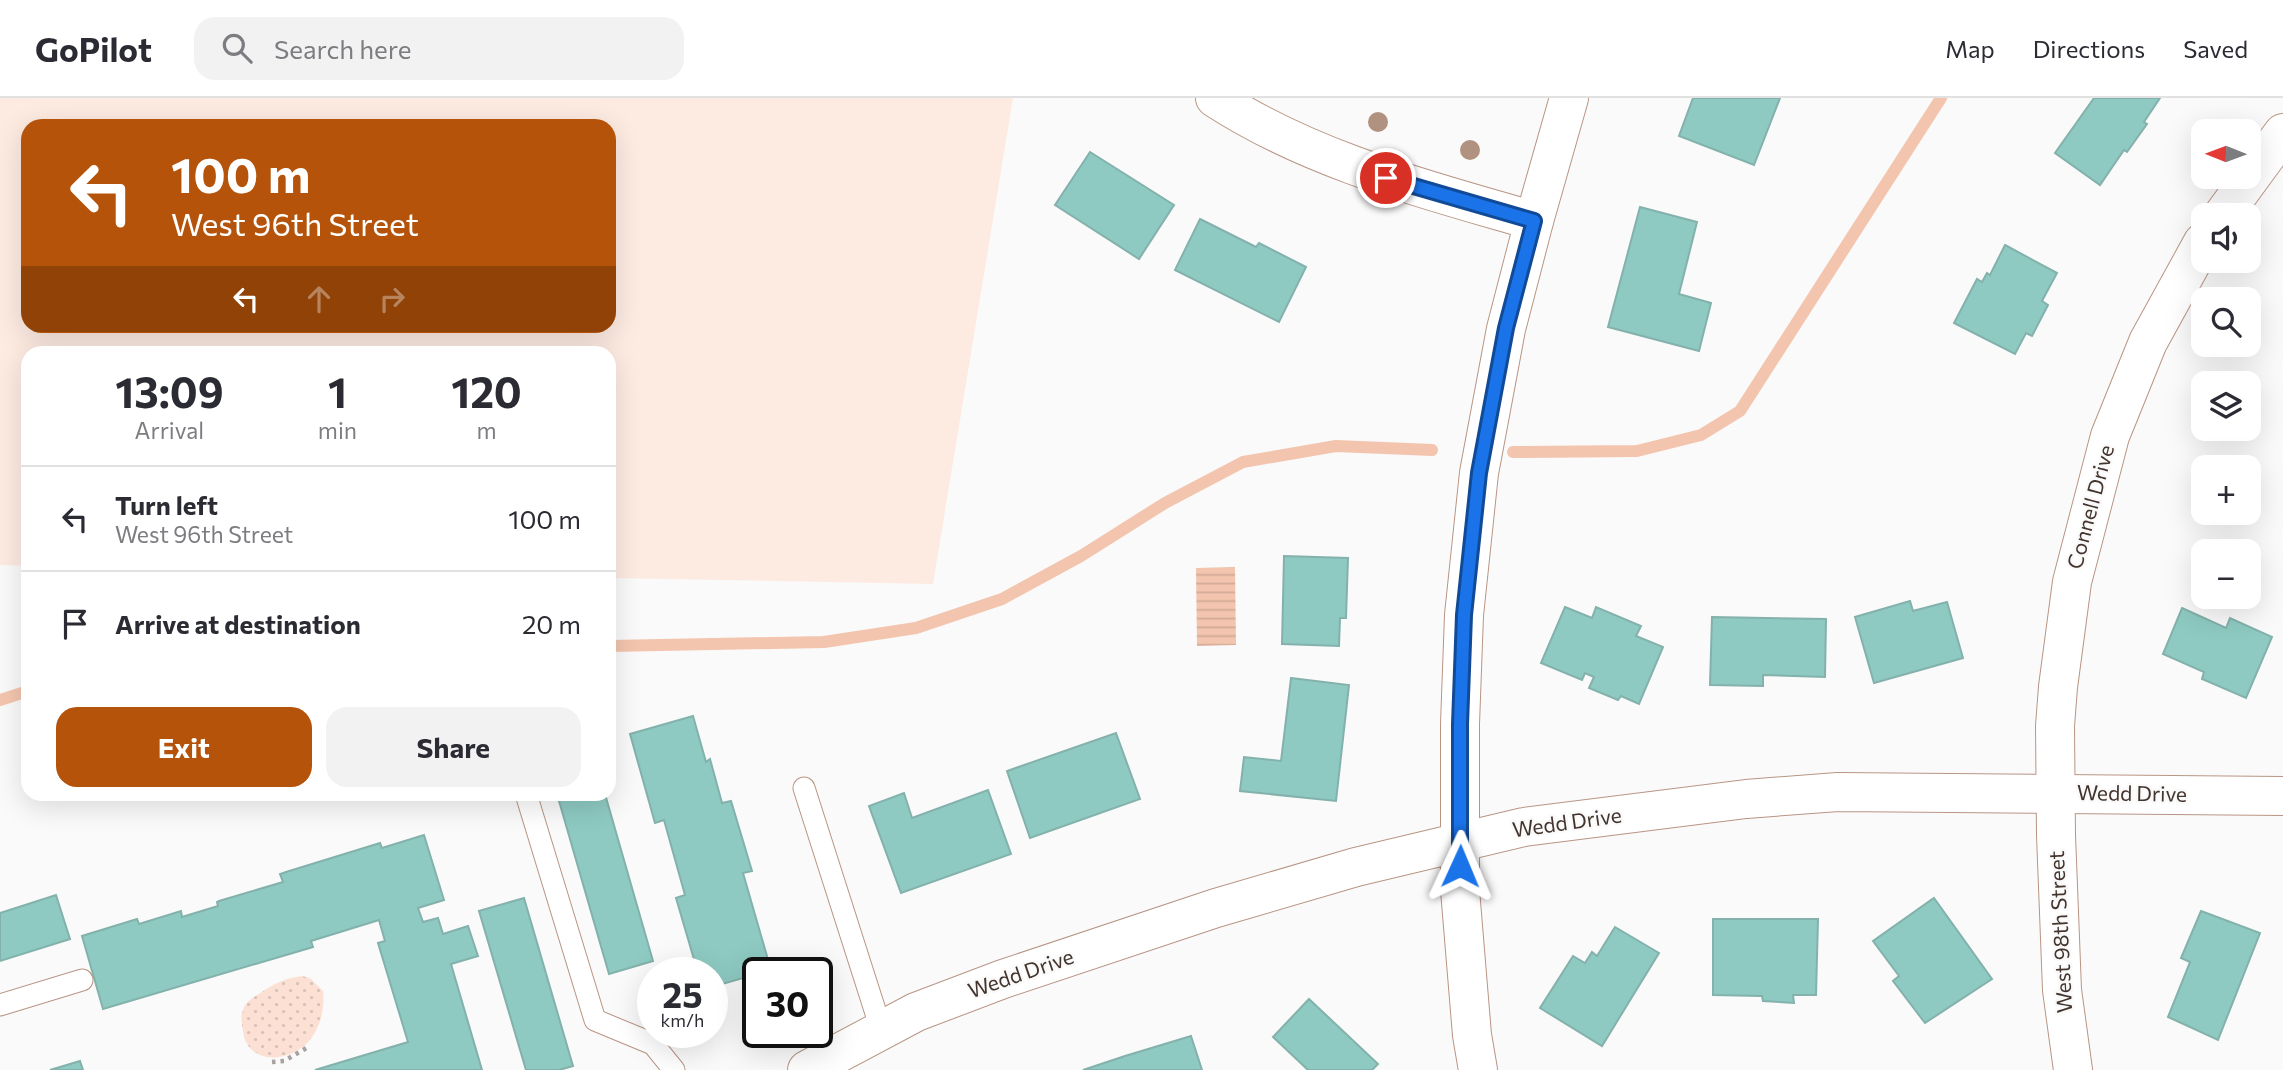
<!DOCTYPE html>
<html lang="en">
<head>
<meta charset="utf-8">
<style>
  body { margin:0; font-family:Commissioner,sans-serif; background:#f2f2f3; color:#2b2b33; height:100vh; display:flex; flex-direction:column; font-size:26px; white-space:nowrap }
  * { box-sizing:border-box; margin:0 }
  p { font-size:23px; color:#7c7c81 }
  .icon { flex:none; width:38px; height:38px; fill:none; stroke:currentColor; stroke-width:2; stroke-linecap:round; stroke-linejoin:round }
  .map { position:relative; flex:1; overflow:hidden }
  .details { position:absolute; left:21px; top:248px; width:595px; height:455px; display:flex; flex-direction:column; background:#fff; border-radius:21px; box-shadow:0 7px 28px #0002 }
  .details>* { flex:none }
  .hud { position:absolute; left:21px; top:21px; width:595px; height:214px; border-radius:21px; box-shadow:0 7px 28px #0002; background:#b45309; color:#fff; overflow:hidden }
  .needle { width:46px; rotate:271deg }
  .tools { position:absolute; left:2191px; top:21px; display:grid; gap:14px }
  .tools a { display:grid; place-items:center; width:70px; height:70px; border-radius:14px; background:#fff; box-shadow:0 7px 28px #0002; font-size:35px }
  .speed { position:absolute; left:637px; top:859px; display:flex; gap:14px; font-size:35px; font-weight:700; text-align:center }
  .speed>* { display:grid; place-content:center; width:91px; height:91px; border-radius:50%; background:#fff; box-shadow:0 7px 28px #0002; line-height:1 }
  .speed small { font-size:18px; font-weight:400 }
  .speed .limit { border:4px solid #111; border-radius:10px; background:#fff; color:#111 }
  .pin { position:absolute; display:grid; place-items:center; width:60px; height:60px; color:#fff; margin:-30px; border:4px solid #fff; border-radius:50%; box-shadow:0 2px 7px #0007 }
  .me { position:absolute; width:77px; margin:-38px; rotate:1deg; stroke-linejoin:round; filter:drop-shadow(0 0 5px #0008) }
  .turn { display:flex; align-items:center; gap:24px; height:147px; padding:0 35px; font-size:32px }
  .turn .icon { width:91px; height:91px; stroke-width:2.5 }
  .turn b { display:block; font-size:49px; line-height:60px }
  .lanes { display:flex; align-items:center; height:66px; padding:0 35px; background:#0003; justify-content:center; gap:35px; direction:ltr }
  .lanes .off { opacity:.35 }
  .eta { display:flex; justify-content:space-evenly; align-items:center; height:119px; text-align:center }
  .eta b { font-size:42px; font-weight:700; line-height:49px }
  .primary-button { display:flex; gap:14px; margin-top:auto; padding:14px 35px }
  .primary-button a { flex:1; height:80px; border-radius:21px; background:#b45309; color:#fff; font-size:28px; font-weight:700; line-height:80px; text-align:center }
  .primary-button a+a { background:#f2f2f3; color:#2b2b33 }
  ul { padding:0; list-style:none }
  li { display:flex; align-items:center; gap:21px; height:105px; padding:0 35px; border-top:2px solid #e1e1e2 }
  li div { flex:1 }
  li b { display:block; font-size:26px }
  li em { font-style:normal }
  header { display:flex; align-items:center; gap:42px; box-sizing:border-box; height:98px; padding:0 35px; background:#fff; border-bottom:2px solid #e1e1e2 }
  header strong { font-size:33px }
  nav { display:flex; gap:38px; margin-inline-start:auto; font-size:24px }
  .search { width:490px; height:63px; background:#f2f2f3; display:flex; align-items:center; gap:18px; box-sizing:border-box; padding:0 24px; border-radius:21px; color:#7c7c81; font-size:26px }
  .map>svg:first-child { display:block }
  .built { fill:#fdebe2; fill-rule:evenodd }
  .grass { fill:url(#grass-dots) }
  .water { fill:url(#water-rules) }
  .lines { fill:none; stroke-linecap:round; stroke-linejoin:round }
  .stream { stroke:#f3c5ae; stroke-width:12 }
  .building { fill:#8ecac2; stroke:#83b1ab; stroke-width:2 }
  .service-casing { stroke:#b99584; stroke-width:23 }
  .minor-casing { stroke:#b99584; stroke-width:40 }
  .path { stroke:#a8a29f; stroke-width:4.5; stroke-dasharray:3.5 5; stroke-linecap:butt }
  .service { stroke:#fff; stroke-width:21 }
  .minor { stroke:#fff; stroke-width:38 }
  .tree { fill:#b19280 }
  .route-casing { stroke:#114b97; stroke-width:18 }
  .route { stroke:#1a73e8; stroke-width:12 }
  .labels { text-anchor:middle; stroke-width:5; stroke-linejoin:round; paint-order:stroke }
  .street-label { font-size:21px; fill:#43342d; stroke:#fafafa }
</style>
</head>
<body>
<header>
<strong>GoPilot</strong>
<div class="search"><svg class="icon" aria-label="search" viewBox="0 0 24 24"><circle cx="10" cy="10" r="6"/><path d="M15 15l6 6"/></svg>Search here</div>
<nav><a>Map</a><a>Directions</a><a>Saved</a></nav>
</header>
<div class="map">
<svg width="2283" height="972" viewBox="0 0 2283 972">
  <defs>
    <pattern id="grass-dots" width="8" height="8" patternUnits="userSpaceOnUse" patternTransform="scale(1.75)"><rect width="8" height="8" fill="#fbe0d3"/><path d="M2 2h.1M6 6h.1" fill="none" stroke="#d8c1b5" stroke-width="1.8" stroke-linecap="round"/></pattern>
    <pattern id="water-rules" width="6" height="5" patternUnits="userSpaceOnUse" patternTransform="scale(1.75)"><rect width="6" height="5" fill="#f3c5ae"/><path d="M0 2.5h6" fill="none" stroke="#d2aa96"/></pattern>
  </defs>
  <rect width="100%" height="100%" fill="#fafafa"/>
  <path class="built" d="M 0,0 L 1013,0 L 933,486 L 609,480 L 609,256 L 28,256 L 28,468 L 0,467 ZM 28,28 L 609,28 L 609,228 L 28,228 Z"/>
  <path class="grass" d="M 302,878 L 310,880 L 323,893 C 325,912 320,933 305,947 C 285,965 247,966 243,933 C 242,926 240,918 243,912 C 245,904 255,898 262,894 C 274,885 287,880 302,878 Z"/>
  <path class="water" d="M 1235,469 L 1236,547 L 1197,548 L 1196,470 Z"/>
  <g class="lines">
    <g class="stream">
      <path d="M 1513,354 L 1637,353 L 1701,337 L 1740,313 L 1941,0"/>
      <path d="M 609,548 L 824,544 L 916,530 L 1002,501 L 1081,458 L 1165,405 L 1243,364 L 1336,348 L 1432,352"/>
      <path d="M 0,602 L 28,593"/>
    </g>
  </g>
  <g class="building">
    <path d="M 1693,0 L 1780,0 L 1754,67 L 1679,38 Z"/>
    <path d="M 2094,0 L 2160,0 L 2144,24 L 2147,26 L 2127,54 L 2124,52 L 2100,87 L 2055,55 Z"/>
    <path d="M 1090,54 L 1174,107 L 1139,161 L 1055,107 Z"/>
    <path d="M 1640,109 L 1697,124 L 1679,196 L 1711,205 L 1699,253 L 1608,229 Z"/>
    <path d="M 1200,121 L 1256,149 L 1259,145 L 1306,169 L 1279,224 L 1175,172 Z"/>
    <path d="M 2005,147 L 2057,175 L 2042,203 L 2048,207 L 2032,238 L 2026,235 L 2015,256 L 1954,225 L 1977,181 L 1982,184 L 1987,175 L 1990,177 Z"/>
    <path d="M 1284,458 L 1348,460 L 1346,520 L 1340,520 L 1339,548 L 1282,546 Z"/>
    <path d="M 1910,503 L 1913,513 L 1947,504 L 1963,560 L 1874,585 L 1855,519 Z"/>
    <path d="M 1565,509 L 1592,520 L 1596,509 L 1641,528 L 1636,538 L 1663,549 L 1639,606 L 1621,598 L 1618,602 L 1589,590 L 1594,579 L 1585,575 L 1582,582 L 1541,565 Z"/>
    <path d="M 2182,510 L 2226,530 L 2230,520 L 2272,539 L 2246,600 L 2202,581 L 2204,574 L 2163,556 Z"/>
    <path d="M 1712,519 L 1826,521 L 1825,579 L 1763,577 L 1763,588 L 1710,587 Z"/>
    <path d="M 1291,580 L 1349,587 L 1336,703 L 1240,693 L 1244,659 L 1281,663 Z"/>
    <path d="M 693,618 L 706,664 L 710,661 L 722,705 L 731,703 L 752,773 L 743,775 L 771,872 L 712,889 L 712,875 L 698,875 L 676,800 L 685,797 L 664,722 L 655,725 L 630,636 Z"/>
    <path d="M 1116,635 L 1140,701 L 1030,740 L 1007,673 Z"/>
    <path d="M 988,692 L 1011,756 L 901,795 L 869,708 L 904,695 L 912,720 Z"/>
    <path d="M 557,696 L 605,696 L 653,863 L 609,876 Z"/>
    <path d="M 424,737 L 444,802 L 418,810 L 423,824 L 438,820 L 443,836 L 468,828 L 478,858 L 451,866 L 482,972 L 315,972 L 408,944 L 378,845 L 385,843 L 379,822 L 311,843 L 313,849 L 103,911 L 82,838 L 137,821 L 139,826 L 181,813 L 182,819 L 218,808 L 217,804 L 219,803 L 283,784 L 280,776 L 286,774 L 380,745 L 382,750 Z"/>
    <path d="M 56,797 L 70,841 L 0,863 L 0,815 Z"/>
    <path d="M 524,800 L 573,968 L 559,972 L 526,972 L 479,813 Z"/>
    <path d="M 1934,800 L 1992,881 L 1925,925 L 1893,883 L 1899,878 L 1873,843 Z"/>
    <path d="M 2201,813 L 2260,835 L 2218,942 L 2168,919 L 2190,864 L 2181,860 Z"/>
    <path d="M 1713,821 L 1818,821 L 1816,897 L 1793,897 L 1794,905 L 1763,903 L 1762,898 L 1713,897 Z"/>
    <path d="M 1615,829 L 1659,855 L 1602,948 L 1540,910 L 1573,858 L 1585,865 L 1592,854 L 1597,858 Z"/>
    <path d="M 1309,901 L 1378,966 L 1372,972 L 1308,972 L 1273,939 Z"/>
    <path d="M 1191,938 L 1202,972 L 1083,972 L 1125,958 Z"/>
    <path d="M 80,963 L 83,972 L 50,972 Z"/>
  </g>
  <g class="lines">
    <g class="service-casing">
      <g id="service">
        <path d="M 804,690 L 881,931"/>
        <path d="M 526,696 L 595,922 L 653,946 L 674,972"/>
        <path d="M 0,907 L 82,882"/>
      </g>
    </g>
    <g class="minor-casing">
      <g id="minor">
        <path d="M 1215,0 C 1312,63 1424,91 1534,123"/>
        <path d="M 2223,117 L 2283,35"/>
        <path d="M 807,972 L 916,914 L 1003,881 L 1216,810 L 1356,769 L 1524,729 L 1746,701 L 1838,694 L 2283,698"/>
        <path d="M 1478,972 L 1472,937 L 1460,792 L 1460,626 L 1464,517 L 1479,375 L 1506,231 L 1534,123 L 1569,0"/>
        <path d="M 2073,972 L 2062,892 L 2056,737 L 2055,628 L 2058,589 L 2072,484 L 2110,338 L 2148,244 L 2203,144"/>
      </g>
    </g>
    <path class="path" d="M 272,964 L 284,963 L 310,948"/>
    <use href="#service" class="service"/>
    <use href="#minor" class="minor"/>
  </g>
  <g class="tree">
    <circle cx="1378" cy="24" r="10"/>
    <circle cx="1470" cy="52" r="10"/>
  </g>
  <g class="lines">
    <g class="route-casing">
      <path id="route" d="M 1386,80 L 1534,123 L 1506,230 L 1479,375 L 1464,517 L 1460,626 L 1460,768"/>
    </g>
    <use href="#route" class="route"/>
  </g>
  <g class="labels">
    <g class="street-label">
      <text transform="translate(2091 409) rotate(-75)" y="7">Connell Drive</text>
      <text transform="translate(2132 696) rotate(1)" y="7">Wedd Drive</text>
      <text transform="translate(1567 725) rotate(-8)" y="7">Wedd Drive</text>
      <text transform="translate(2061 834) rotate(-93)" y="7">West 98th Street</text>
      <text transform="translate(1021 876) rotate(-19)" y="7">Wedd Drive</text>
    </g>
  </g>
</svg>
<div class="tools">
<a><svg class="needle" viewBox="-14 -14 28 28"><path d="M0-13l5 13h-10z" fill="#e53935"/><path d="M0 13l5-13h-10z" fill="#7c7c81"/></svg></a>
<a><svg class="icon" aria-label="sound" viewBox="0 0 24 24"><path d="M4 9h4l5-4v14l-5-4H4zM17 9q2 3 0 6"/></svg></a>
<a><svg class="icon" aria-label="search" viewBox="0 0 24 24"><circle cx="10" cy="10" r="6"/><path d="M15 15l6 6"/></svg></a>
<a><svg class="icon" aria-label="layers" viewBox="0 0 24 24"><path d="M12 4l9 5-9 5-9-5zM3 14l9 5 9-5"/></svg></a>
<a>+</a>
<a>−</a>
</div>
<div class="speed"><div>25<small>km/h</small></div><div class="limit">30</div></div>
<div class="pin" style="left:1386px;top:80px;background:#d93025"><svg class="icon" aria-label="arrive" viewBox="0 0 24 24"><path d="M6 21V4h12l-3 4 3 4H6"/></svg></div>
<svg class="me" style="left:1460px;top:768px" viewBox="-20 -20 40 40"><path d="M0-17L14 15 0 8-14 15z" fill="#1a73e8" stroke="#fff" stroke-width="4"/></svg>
<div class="hud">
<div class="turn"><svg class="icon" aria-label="left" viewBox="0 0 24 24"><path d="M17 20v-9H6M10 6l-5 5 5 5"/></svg><div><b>100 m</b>West 96th Street</div></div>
<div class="lanes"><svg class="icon" aria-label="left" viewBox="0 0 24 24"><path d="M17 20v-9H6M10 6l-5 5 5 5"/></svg><svg class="icon off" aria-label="ahead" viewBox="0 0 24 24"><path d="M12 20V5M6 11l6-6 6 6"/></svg><svg class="icon off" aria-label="right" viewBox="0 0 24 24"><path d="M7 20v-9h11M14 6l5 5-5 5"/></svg></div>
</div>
<section class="details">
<div class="eta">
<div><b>13:09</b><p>Arrival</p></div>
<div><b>1</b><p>min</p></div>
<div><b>120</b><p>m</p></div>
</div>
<ul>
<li><svg class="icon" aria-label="left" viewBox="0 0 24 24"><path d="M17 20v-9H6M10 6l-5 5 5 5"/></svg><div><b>Turn left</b><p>West 96th Street</p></div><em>100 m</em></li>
<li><svg class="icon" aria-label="arrive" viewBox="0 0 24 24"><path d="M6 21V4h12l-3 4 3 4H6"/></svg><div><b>Arrive at destination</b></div><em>20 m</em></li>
</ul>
<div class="primary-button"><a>Exit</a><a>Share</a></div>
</section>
</div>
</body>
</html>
